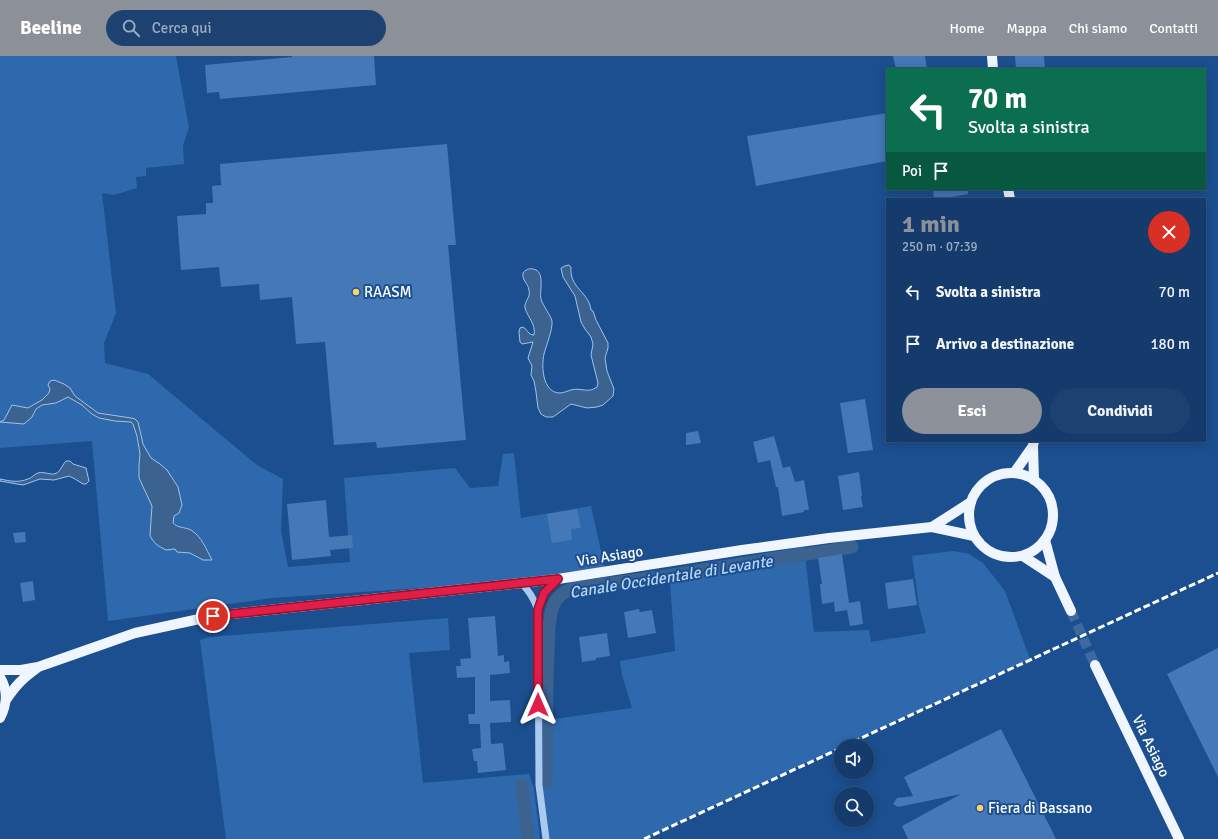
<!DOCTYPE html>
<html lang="it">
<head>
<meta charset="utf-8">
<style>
  body { margin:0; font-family:Signika,sans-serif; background:#1d4271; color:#f1f3f6; height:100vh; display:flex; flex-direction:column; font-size:15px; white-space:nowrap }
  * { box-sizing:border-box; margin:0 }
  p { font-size:13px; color:#9dadc1 }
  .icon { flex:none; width:22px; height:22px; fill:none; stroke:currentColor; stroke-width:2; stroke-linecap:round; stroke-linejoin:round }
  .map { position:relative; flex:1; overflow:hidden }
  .sheet { position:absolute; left:886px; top:142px; width:320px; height:244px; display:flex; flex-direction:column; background:#143b6b; border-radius:0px; box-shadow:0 2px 10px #0003,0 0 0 1px #33557e }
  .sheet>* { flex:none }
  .banner { position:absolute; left:886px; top:12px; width:320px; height:122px; border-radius:0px; box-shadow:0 2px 10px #0003,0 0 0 1px #33557e; background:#0b6e4f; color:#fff; overflow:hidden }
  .fabs { position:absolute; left:834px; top:683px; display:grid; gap:8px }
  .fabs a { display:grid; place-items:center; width:40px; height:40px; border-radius:50%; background:#143b6b; box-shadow:0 2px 10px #0003,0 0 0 1px #33557e; font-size:20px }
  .pin { position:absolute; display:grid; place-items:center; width:34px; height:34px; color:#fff; margin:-17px; border:2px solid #fff; border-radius:50%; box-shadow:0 1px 4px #0007 }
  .me { position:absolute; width:44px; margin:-22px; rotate:0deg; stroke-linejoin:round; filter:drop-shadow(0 0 3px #0008) }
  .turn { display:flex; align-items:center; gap:14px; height:84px; padding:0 16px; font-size:18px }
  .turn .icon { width:52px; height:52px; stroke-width:2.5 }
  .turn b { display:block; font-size:28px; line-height:34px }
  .then { display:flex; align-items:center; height:38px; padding:0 16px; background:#0003; gap:8px; font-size:15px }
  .round { display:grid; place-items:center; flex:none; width:42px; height:42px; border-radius:21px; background:#1d4271 }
  .headline { display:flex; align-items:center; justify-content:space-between; height:68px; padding:0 16px }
  h1 { font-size:24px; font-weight:700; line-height:30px; color:#8c9099 }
  .action { display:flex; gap:8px; margin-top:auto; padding:8px 16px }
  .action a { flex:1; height:46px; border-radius:24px; background:#8c9099; color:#fff; font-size:16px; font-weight:700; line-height:46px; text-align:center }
  .action a+a { background:#1d4271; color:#f1f3f6 }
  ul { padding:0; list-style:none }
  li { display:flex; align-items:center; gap:12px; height:52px; padding:0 16px }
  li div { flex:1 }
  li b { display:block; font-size:15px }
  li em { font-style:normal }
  header { display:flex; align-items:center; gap:24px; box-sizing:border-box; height:56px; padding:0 20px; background:#8c9099; color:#fff }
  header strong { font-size:19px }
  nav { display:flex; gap:22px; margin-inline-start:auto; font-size:14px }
  .search { width:280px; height:36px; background:#1d4271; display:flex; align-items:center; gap:10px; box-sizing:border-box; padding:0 14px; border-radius:22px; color:#9dadc1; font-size:15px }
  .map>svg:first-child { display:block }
  .green { fill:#2e69ad }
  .water { fill:#3c6290; stroke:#9cc4f0 }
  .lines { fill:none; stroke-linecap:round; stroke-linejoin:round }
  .canal { stroke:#3c6290; stroke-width:13 }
  .building { fill:#4478b7 }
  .major-tunnel { stroke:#3d69a0; stroke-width:10; stroke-dasharray:10 5; stroke-linecap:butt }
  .minor { stroke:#a9c9ee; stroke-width:7 }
  .major { stroke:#f0f6ff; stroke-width:10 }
  .rail { stroke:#fff; stroke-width:3; stroke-dasharray:7 3; stroke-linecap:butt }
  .route-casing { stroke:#92132f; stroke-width:10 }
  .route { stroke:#e11d48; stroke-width:7 }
  .poi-dot { fill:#ffd166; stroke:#1b4f8f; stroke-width:1.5 }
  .labels { text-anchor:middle; stroke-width:4; stroke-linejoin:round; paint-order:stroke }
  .poi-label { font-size:15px; fill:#fff; stroke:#1b4f8f; text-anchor:start }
  .street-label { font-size:15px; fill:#fff; stroke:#1b4f8f }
  .water-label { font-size:16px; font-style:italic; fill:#b5d3f5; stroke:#1b4f8f }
</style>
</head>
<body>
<header>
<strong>Beeline</strong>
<div class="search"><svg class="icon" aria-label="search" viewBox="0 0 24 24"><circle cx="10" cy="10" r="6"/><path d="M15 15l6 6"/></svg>Cerca qui</div>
<nav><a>Home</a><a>Mappa</a><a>Chi siamo</a><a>Contatti</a></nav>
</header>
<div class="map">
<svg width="1218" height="783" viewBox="0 0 1218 783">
  <rect width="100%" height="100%" fill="#1b4f8f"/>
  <g class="green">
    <path d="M 0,0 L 176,0 L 189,72 L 183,89 L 184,108 L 146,112 L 146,120 L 136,121 L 137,132 L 114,139 L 102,137 L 116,257 L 104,287 L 105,307 L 148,318 L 257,409 L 283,423 L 281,475 L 288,511 L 350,506 L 344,422 L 455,412 L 470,432 L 498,430 L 503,398 L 514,397 L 521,462 L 591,450 L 605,513 L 451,530 L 272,542 L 108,565 L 92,385 L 0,392 Z"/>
    <path d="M 804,491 L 814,576 L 869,574 L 871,586 L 926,577 L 919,550 L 912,500 L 953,495 L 969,498 L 983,507 L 1005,535 L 1030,603 L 642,783 L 547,783 L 542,741 L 540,665 L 632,652 L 622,619 L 620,605 L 675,595 L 669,513 Z"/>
    <path d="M 448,562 L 450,594 L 409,597 L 423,727 L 529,718 L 534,733 L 540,783 L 226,783 L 200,584 L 210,581 Z"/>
  </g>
  <g class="water">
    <path d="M 569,209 L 571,211 C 569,232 589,236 591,254 L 593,255 L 596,264 L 608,287 L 608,292 L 605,302 L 607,315 L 614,333 L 613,340 L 603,349 L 597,351 L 587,352 L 571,348 L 553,361 L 546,361 L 541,358 L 538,352 L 536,336 L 534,325 L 531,319 L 532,310 L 528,302 L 533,286 L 522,288 L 520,286 L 519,276 L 520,272 L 523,271 C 527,273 528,279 534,279 C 536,268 528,262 525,252 C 524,245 531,242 529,234 C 528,227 522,225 523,217 C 525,214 529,212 533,213 C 546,215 539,235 541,243 C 543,250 551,260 552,265 C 553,273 546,290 544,298 C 541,311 543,336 559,337 C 564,337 567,335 571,334 C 581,331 588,338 597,331 L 598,327 L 591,299 L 593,288 L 591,281 L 585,273 L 581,266 L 575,240 L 563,221 L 561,212 L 565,210 Z"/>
    <path d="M 54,324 L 64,328 L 70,332 L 75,340 L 98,357 L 131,362 L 135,363 L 138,366 L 143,388 L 151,402 L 160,408 L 167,414 L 178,431 L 182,449 L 179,457 L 174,460 L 173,467 C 177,472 185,471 191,474 C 202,481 206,493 212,504 L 203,504 L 190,497 L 177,496 L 175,493 L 166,494 C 158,490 153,487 150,479 L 152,450 L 139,422 L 139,409 L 140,398 L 137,380 L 133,368 L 131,366 L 115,365 L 99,362 L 92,358 L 82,349 L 68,341 L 56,347 L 42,349 L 36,353 L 32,361 L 24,368 L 0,366 L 4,364 L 12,349 L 28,352 L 33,349 L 42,344 L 49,337 L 50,333 L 48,329 L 50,325 Z"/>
    <path d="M 66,405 L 70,405 L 73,408 L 86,412 L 89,425 L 86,428 L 83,428 L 75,423 L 69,420 L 54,424 L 40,423 L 23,429 L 0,425 L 0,423 C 10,425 18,427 28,423 C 32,422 34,418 38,417 C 44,415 51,420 57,417 C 61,414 63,408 66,405 Z"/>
  </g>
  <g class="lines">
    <g class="canal">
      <path d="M 546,727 C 547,683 546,639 548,595 C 549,582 548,566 552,553 C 555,542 563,536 573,532 L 675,519 L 852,491"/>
      <path d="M 522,729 L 528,783"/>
    </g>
  </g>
  <g class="building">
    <path d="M 292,0 L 374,0 L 376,29 L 220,43 L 219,36 L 207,37 L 205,9 L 292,1 Z"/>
    <path d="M 893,0 L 925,0 L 927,13 L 896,13 Z"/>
    <path d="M 1015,0 L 1044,0 L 1045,12 L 1016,13 Z"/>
    <path d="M 887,57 L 887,105 L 756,130 L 747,80 Z"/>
    <path d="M 447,88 L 456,189 L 448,189 L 466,384 L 377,392 L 376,386 L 334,389 L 325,286 L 296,288 L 292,241 L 260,244 L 259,228 L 221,231 L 219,211 L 181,214 L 177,160 L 206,158 L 206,147 L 213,147 L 212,130 L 221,129 L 220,108 Z"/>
    <path d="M 933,133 L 968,133 L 968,138 L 941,143 L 934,143 Z"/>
    <path d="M 865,343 L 873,394 L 848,397 L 840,347 Z"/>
    <path d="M 698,375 L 701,387 L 686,389 L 686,377 Z"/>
    <path d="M 774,380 L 783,412 L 790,410 L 795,426 L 804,424 L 809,454 L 804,454 L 804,456 L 782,460 L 778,431 L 776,431 L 770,404 L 758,407 L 753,386 Z"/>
    <path d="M 859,416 L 862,440 L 861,441 L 863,451 L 843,454 L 838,420 Z"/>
    <path d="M 326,444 L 329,481 L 352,479 L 353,492 L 330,494 L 331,500 L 292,504 L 287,448 Z"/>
    <path d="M 577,453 L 581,472 L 571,473 L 572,484 L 552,487 L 547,458 Z"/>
    <path d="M 25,476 L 26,486 L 15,487 L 13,477 Z"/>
    <path d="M 842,498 L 849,547 L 860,545 L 863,568 L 850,570 L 847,554 L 835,556 L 834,546 L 822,548 L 820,528 L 822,528 L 818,502 Z"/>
    <path d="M 913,523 L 917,549 L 888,553 L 885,527 Z"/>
    <path d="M 33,525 L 35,544 L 23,546 L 20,527 Z"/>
    <path d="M 639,553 L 640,556 L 652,554 L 656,577 L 628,582 L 624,556 Z"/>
    <path d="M 495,560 L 498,600 L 504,599 L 504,606 L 509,605 L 510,617 L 490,619 L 490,645 L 510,644 L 511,666 L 490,667 L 491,688 L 503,687 L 506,714 L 478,717 L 477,705 L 474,705 L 472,693 L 481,692 L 480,668 L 469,668 L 468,658 L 475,658 L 475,621 L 457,622 L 456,610 L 461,610 L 460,603 L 471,602 L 468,562 Z"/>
    <path d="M 607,577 L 610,600 L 596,602 L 596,604 L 582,606 L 579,581 Z"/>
    <path d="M 1218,592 L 1218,721 L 1167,618 Z"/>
    <path d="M 1001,673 L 1056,783 L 908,783 L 902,770 L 961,738 L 898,751 L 893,748 L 897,742 L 913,740 L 904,721 Z"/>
  </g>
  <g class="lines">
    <path class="major-tunnel" d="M 1071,555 L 1095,609"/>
    <g class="minor">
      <path d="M 521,527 C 530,535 534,543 538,554"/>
      <path d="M 546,783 L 539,729 L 538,554 L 544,537 L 558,523"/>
    </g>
    <g class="major">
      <path d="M 992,0 L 993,13"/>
      <path d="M 1008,133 L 1010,143"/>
      <path d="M 1034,385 L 1033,390 L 1034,424"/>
      <path d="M 1014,417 L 1033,390"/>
      <circle cx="1011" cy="459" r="42"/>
      <path d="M 932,471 L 971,446"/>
      <path d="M 1045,484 L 1055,521 L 1071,555"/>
      <path d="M 1023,500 L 1055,521"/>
      <path d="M 1095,609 L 1179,783"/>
      <path d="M 0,614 L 21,614 L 38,611 L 135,577 L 213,560 L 558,523 L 742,494 L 829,482 L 932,471 L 974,480"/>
      <path d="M 0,621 C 8,634 7,649 0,662"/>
      <path d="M 6,644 C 16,629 22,623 37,612"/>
    </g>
    <g class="rail">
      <path d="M 844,690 L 1218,517"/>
      <path d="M 644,783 L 841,692"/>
    </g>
  </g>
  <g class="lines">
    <g class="route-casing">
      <path id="route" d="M 213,560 L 558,523 L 544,537 L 538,554 L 538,649"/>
    </g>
    <use href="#route" class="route"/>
  </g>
  <g class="poi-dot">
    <circle cx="356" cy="236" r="4"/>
    <circle cx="980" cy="752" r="4"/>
  </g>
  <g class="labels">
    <g class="poi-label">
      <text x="364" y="241">RAASM</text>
      <text x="988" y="757">Fiera di Bassano</text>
    </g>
    <g class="street-label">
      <text transform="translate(610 500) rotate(-9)" y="5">Via Asiago</text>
      <text transform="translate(1151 690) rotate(64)" y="5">Via Asiago</text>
    </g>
    <g class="water-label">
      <text transform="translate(671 520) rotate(-9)" y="6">Canale Occidentale di Levante</text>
    </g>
  </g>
</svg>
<div class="fabs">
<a><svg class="icon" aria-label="sound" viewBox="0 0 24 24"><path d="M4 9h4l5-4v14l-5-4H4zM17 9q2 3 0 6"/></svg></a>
<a><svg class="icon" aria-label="search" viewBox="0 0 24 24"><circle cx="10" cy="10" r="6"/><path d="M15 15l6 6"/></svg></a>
</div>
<div class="pin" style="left:213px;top:560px;background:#d93025"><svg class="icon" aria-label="arrive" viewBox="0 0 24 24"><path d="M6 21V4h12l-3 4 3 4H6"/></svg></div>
<svg class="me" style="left:538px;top:649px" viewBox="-20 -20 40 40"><path d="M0-17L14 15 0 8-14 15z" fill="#e11d48" stroke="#fff" stroke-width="4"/></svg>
<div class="banner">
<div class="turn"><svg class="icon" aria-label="left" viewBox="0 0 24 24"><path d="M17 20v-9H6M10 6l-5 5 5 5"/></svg><div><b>70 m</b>Svolta a sinistra</div></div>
<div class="then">Poi<svg class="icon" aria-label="arrive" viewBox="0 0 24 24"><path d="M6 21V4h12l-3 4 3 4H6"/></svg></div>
</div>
<section class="sheet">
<div class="headline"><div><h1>1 min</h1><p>250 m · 07:39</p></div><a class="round" style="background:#d93025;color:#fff"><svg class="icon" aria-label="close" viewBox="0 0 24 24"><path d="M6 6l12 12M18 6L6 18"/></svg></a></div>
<ul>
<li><svg class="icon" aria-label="left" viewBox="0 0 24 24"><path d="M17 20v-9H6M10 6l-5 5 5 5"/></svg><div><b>Svolta a sinistra</b></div><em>70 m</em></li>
<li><svg class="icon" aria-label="arrive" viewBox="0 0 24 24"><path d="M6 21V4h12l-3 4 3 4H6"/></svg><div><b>Arrivo a destinazione</b></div><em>180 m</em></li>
</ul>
<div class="action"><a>Esci</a><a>Condividi</a></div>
</section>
</div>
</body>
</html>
